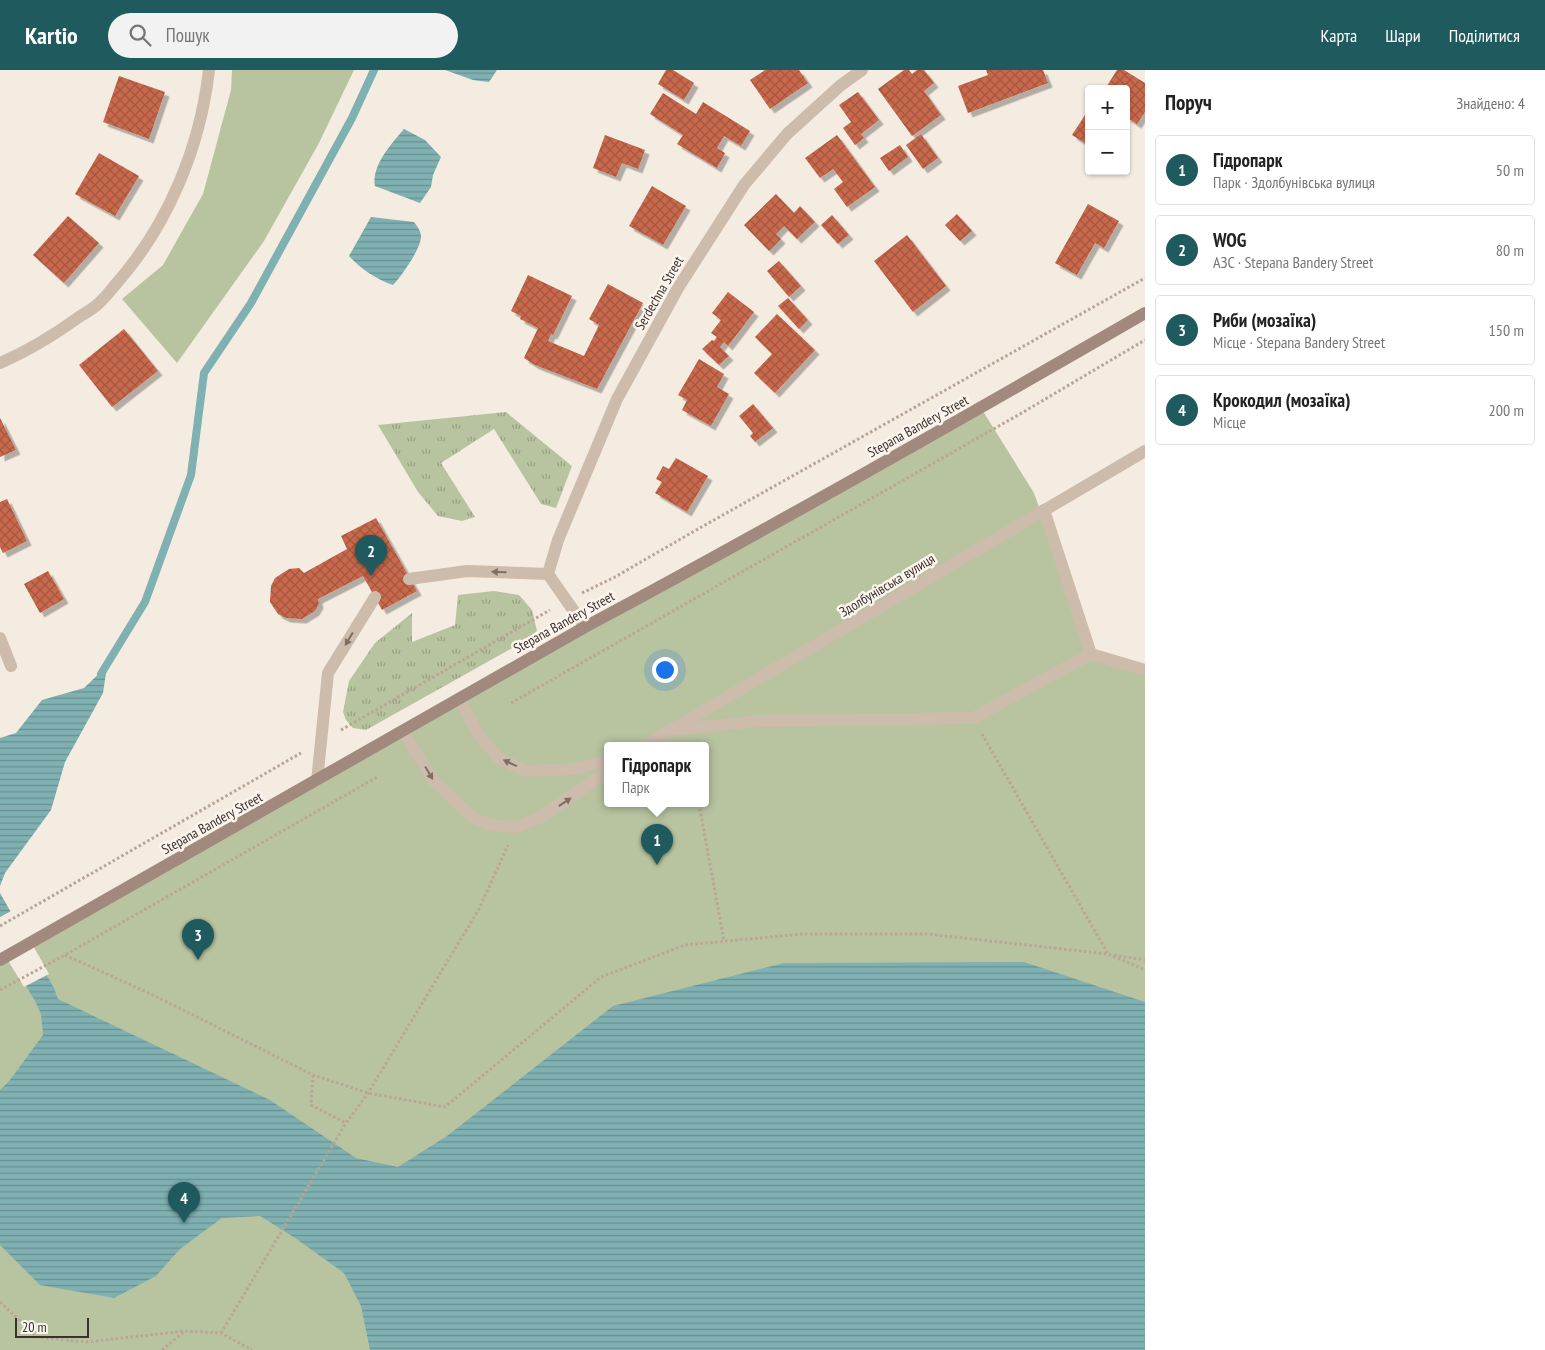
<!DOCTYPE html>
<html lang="uk">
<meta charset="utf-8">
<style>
:root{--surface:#fff;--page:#f2f2f2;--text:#222;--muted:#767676;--line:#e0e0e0;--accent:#1f5a5e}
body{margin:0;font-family:"PT Sans Narrow",sans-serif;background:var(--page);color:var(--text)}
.controls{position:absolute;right:15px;top:15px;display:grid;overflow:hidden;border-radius:5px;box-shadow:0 1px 4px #0004}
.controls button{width:45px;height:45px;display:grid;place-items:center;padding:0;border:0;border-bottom:1px solid var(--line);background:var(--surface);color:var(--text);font:25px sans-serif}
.scale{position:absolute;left:15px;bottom:12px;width:74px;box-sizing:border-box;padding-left:5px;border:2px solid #3b302b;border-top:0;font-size:14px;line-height:18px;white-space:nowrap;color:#3b302b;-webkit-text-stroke:4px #fbf5ee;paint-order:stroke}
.you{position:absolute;left:664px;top:599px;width:18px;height:18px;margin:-12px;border:4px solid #fff;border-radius:50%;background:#1a73e8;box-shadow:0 0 0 8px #1a73e833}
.badge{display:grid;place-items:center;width:32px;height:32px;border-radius:50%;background:var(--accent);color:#fff;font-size:16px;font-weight:700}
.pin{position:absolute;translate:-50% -41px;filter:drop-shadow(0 1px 2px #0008)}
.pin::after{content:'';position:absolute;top:26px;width:18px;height:15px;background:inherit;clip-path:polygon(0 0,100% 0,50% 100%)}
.popup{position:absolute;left:604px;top:672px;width:105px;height:65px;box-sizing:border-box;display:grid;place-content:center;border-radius:5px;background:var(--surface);filter:drop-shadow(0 1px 4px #0005);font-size:16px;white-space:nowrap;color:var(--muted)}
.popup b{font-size:19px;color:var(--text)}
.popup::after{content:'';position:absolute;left:50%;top:100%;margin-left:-10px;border:10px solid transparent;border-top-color:var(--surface)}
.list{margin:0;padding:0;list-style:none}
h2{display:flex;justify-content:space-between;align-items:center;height:65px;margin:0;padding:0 20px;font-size:21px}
h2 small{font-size:16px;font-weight:400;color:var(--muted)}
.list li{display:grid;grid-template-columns:32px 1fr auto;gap:15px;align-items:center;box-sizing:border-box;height:70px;margin:0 10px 10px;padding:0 10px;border:1px solid var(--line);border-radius:5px}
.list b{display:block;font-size:19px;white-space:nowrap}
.list p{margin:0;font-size:16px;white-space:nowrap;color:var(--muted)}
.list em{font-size:16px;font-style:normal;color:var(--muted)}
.icon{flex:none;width:28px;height:28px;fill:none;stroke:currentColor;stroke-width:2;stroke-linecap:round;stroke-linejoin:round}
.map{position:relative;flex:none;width:1145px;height:1280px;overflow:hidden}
header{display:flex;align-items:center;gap:30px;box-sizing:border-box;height:70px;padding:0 25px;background:var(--accent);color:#fff}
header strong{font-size:24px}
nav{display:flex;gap:28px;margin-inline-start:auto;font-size:18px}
.search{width:350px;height:45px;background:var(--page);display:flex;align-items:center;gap:12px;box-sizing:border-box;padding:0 18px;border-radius:28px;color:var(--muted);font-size:19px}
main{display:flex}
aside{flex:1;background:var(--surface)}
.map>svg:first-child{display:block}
.grass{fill:url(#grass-tufts)}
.green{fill:#b8c4a0;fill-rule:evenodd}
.water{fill:url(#water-rules)}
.pier{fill:#f4ebe1}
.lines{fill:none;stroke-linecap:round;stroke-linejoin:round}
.stream{stroke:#7fb0b2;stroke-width:8}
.building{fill:url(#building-cross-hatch);filter:url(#shadow)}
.path{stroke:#b9a596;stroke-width:3;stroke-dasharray:2.5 2.5;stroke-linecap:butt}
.service{stroke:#cdbbac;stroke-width:12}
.minor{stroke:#cdbbac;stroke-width:12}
.secondary{stroke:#a18a7d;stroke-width:12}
.oneway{fill:#7d6f65}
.labels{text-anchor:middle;stroke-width:5;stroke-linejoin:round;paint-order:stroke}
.street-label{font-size:14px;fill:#3b302b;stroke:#fbf5ee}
</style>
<header>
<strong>Kartio</strong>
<div class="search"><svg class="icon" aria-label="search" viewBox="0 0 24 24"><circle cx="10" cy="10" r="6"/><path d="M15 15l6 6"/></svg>Пошук</div>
<nav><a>Карта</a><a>Шари</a><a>Поділитися</a></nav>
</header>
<main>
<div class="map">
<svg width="1145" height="1280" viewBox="0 0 1145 1280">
<defs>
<pattern id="grass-tufts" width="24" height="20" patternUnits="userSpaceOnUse" patternTransform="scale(1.25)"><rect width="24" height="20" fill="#b8c4a0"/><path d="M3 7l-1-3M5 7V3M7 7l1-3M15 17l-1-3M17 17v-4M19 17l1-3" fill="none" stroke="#97a083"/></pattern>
<pattern id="water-rules" width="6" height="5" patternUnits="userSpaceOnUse" patternTransform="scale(1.25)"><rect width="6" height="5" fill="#7fb0b2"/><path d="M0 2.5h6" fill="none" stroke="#699091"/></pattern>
<pattern id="building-cross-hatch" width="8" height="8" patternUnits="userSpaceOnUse" patternTransform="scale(1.25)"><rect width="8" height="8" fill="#c8694b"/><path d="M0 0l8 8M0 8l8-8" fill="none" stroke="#a4573f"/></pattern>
<filter id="shadow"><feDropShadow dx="4.5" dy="4.5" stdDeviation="0" flood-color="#0004"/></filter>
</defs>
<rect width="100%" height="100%" fill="#f4ebe1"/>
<g class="grass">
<polygon points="506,342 572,396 556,438 541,434 494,359 441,393 475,447 462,451 438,446 418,422 378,355"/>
<polygon points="494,521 519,525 532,540 537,561 523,572 366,660 353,658 346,650 343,642 349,611 375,573 412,543 412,572 455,555 458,525"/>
</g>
<g class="green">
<polygon points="232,0 354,0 319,73 264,171 177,293 122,229 163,195 203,124 231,20"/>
<path d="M981 338 1034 423 1091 584 1145 600V1280H0V890ZM608 676H706V734H608Z"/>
</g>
<g class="water">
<polygon points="445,0 497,0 489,12 473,10"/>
<path d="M404 59 425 70 441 87 433 105 431 117 420 133 375 116C371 96 392 73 404 59Z"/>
<path d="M371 147 414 152C417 156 421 161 421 166 422 177 401 207 393 215 377 210 360 198 349 186Z"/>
<polygon points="107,596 103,623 65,692 51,740 5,803 0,816 0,668 16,663 42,630 84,618"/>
<polygon points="0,823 54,918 58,929 270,1030 356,1088 398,1097 447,1066 613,936 784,893 1024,892 1145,932 1145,1280 370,1280 361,1236 344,1203 295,1168 260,1146 222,1148 180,1179 156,1206 114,1228 40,1215 0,1175 0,1020 10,1010 43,965 41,944 35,931 0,872"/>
</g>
<polygon class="pier" points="13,840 49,904 24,917 0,877 0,847"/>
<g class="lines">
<polyline class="stream" points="101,604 145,532 191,405 204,303 251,233 352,48 374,0"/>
</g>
<g class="building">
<polygon points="666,0 673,0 694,13 684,30 658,14"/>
<polygon points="765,0 799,0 808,13 770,39 750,10"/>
<polygon points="904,0 909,0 912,4 917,0 924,0 934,13 924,21 941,45 912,66 878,19"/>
<polygon points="986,0 1043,0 1048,13 968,43 958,16 988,5"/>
<polygon points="1117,0 1124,0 1145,13 1145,42 1137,54 1126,47 1129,41 1126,39 1126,19 1105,19"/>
<polygon points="119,6 165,22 149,69 103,52"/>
<polygon points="858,22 879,50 861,64 864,68 855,75 843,58 851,52 839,35"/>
<polygon points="663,23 696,44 703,32 750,61 741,76 724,66 717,78 725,83 717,98 677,74 683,65 650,44"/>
<polygon points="1087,42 1089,43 1089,67 1085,73 1072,65"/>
<polygon points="921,64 938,88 923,99 906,75"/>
<polygon points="605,65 645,80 638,99 622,93 616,107 593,98"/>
<polygon points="837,65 875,117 847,137 834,119 843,112 833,99 820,108 805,88"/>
<polygon points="900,75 908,87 889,101 880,88"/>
<polygon points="99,83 139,106 115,146 75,124"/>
<polygon points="652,116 686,136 663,175 629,156"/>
<polygon points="776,124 794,143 800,136 815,152 797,169 784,156 776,164 781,169 769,181 744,155"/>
<polygon points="1088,134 1119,151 1104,178 1095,173 1077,205 1055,193"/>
<polygon points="957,144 972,161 960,171 945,155"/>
<polygon points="832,145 849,165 838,174 821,155"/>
<polygon points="68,146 99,173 64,213 33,185"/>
<polygon points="907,165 946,216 913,242 874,191"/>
<polygon points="779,191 801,216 789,227 767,201"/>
<polygon points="528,205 572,226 553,265 551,264 548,271 584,286 599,255 589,249 608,214 643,233 597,319 535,295 524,288 538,258 520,249 521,246 511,241"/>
<polygon points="728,222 754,242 728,276 724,272 720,277 729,286 719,295 702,279 712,270 714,271 717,267 711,263 721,250 712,243"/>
<polygon points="788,228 808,250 799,259 778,236"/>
<polygon points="777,244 815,280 775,323 754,303 772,284 755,267"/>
<polygon points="124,259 158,301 112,337 79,295"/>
<polygon points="699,289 724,304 717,317 729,324 711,356 682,340 687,330 678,325"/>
<polygon points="753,334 773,358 755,372 750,366 753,363 739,346"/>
<polygon points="0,348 16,380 0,387"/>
<polygon points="676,388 708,406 687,442 655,423 662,412 656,409 663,396 669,399"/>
<polygon points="7,429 27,471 3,483 0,477 0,432"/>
<polygon points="376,448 417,521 382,540 363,506 318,529 319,534 315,541 302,549 286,548 278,544 270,532 271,516 275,508 289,499 299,498 304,503 347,479 341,466"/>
<polygon points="48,501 64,529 40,543 24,514"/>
</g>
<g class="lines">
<g class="path">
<polyline points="582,523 615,507 698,459 1145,208"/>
<polyline points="511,633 1020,344 1145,270"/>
<polyline points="341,660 550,540"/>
<polyline points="982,664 1108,884"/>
<polyline points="699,734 724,871"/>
<polyline points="0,856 301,683"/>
<polyline points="65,885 153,925 313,1005 368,1023 445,1037 601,907 685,875 802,864 927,864 1108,884 1145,900"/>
<polyline points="1114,885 1145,890"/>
<polyline points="0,920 65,885 379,706"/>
<polyline points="313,1005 311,1035 346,1053"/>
<polyline points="0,1232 37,1267 87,1272 185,1261 221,1263 252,1280"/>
<polyline points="221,1263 346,1053 368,1023 479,839 508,775"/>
<polyline points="162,1280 185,1261"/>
</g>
<g class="service">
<polyline points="1044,440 1091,584 1145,600"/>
<polyline points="409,509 467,501 548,504"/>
<polyline points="671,660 758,651 973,648 1091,584"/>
<polyline points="317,711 328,603 375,527"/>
</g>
<g class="minor">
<path d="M0 293C28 281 54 265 79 247 85 243 93 239 98 234 105 228 110 221 116 214 168 155 200 78 209 0"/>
<polyline points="585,557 548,504 558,470 617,329 678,218 744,115 787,64 841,15 862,0"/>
<polyline points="0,568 11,596"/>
<polyline points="459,629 479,665 498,688 527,701 574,699 608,690"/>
<polyline points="403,662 434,711 472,747 491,755 516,757 541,747 608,701"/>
<polyline points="644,676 1145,381"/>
</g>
<path class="secondary" d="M0 890 585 557C774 456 960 350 1145 243"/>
</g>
<defs><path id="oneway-solid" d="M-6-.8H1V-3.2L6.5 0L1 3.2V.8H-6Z" transform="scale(1.25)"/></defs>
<g class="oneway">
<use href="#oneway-solid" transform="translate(499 502) rotate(-178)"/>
<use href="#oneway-solid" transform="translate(349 569) rotate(121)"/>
<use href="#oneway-solid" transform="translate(510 693) rotate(-155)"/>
<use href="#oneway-solid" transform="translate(429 703) rotate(59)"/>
<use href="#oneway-solid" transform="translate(565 732) rotate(-34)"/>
</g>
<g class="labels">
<g class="street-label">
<text transform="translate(659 223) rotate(-60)" y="5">Serdechna Street</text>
<text transform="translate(918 356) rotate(-29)" y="5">Stepana Bandery Street</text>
<text transform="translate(887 515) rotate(-31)" y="5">Здолбунівська вулиця</text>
<text transform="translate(564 552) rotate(-29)" y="5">Stepana Bandery Street</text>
<text transform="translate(212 753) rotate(-29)" y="5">Stepana Bandery Street</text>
</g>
</g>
</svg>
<div class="controls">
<button>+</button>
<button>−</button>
</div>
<div class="scale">20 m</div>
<div class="you"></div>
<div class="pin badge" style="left:657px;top:795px">1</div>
<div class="popup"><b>Гідропарк</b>Парк</div>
<div class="pin badge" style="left:371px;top:506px">2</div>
<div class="pin badge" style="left:198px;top:890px">3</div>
<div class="pin badge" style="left:184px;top:1153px">4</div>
</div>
<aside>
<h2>Поруч<small>Знайдено: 4</small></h2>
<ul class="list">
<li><span class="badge">1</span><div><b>Гідропарк</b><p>Парк · Здолбунівська вулиця</p></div><em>50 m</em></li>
<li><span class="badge">2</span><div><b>WOG</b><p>АЗС · Stepana Bandery Street</p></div><em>80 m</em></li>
<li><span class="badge">3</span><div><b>Риби (мозаїка)</b><p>Місце · Stepana Bandery Street</p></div><em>150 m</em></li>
<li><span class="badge">4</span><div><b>Крокодил (мозаїка)</b><p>Місце</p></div><em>200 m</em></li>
</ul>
</aside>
</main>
